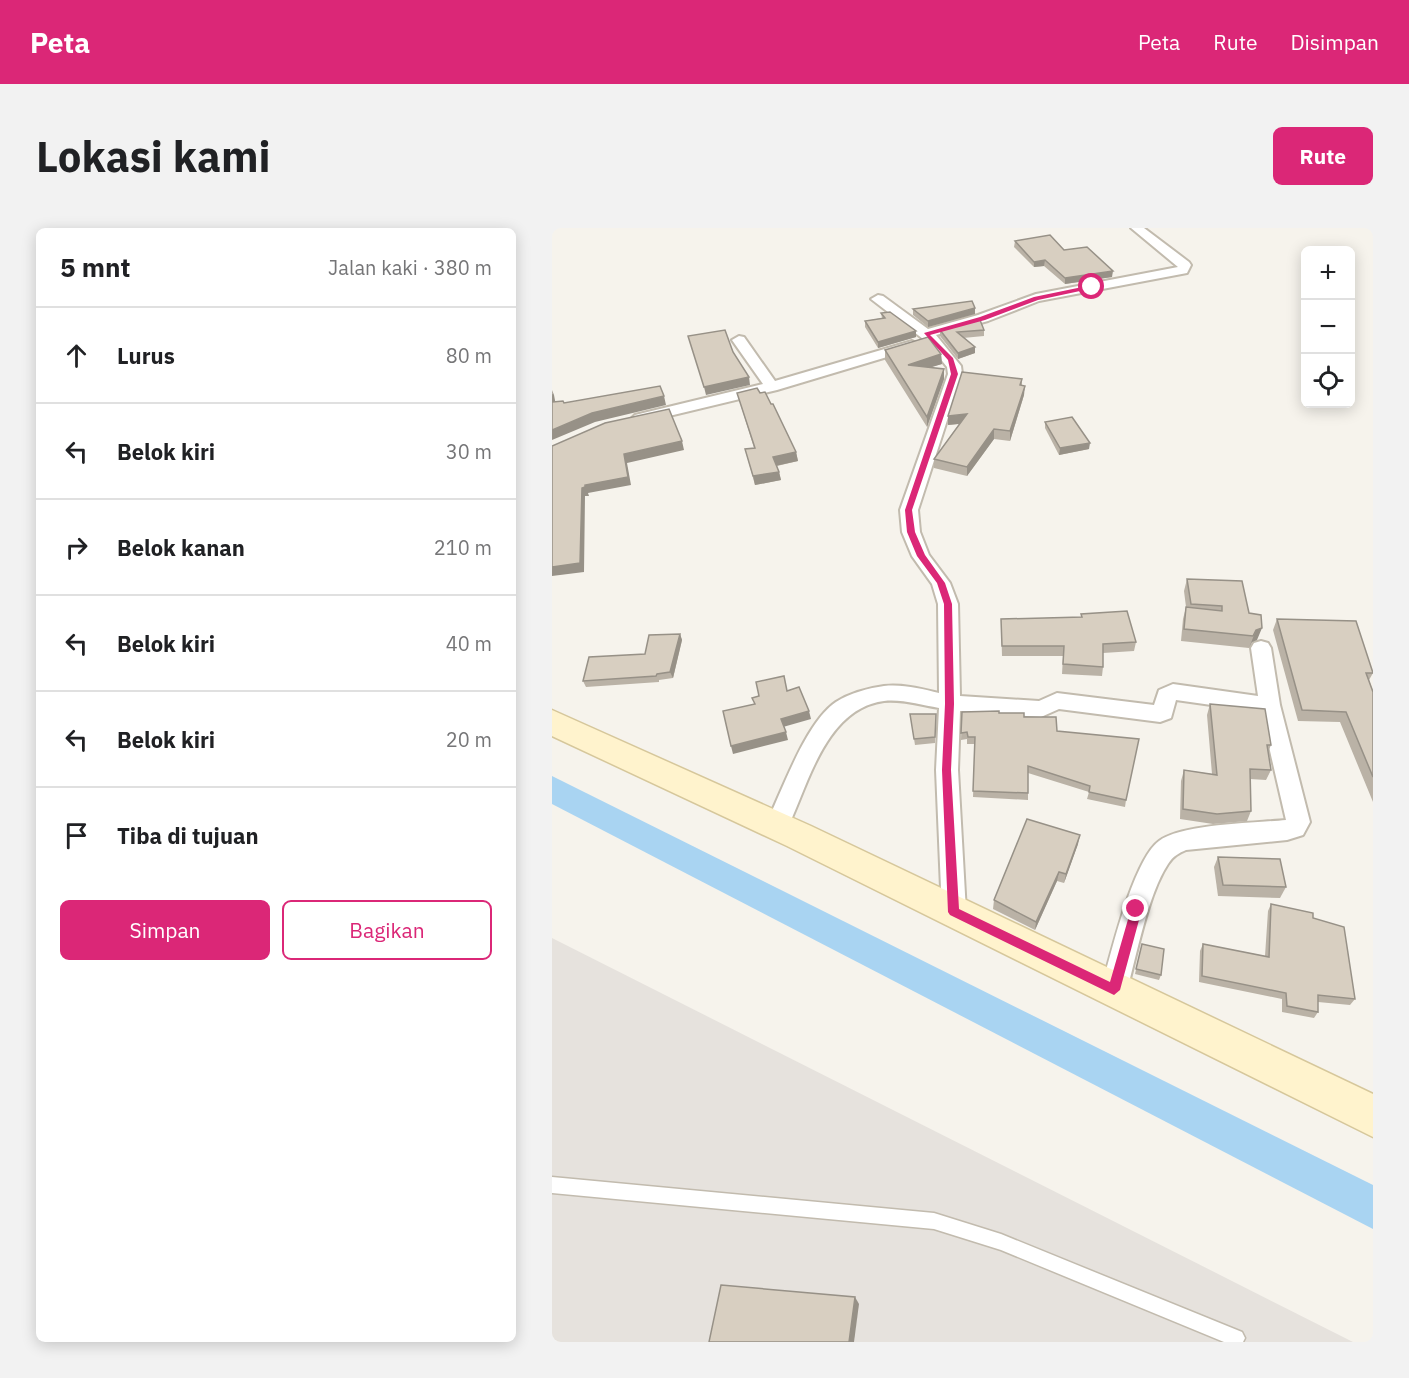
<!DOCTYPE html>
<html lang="id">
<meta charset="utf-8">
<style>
:root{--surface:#fff;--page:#f2f2f2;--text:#202124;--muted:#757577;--line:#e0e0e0;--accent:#db2777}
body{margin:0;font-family:"IBM Plex Sans",sans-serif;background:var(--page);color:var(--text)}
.controls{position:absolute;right:18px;top:18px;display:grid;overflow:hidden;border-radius:9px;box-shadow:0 3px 15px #0003}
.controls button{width:54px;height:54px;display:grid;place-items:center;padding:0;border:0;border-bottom:2px solid var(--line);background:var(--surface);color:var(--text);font:30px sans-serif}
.stop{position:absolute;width:18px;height:18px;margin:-14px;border:4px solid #db2777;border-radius:50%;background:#fff}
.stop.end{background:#db2777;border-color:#fff;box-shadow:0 2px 6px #0008}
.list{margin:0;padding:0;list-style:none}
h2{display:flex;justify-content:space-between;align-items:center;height:78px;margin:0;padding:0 24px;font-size:26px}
h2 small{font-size:20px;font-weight:400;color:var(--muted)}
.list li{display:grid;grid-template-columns:39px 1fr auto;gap:18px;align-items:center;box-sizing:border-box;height:96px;padding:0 24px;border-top:2px solid var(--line)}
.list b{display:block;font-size:22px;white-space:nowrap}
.list em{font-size:20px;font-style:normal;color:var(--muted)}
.actions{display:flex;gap:12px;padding:18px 24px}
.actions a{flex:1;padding:14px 0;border:2px solid var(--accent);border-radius:9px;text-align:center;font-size:21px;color:var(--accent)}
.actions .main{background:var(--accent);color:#fff}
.icon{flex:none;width:33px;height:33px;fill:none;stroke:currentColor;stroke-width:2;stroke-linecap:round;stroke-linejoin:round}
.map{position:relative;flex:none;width:821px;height:1114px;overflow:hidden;border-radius:9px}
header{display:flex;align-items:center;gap:36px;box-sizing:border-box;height:84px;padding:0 30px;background:var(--accent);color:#fff}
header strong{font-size:28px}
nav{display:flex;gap:33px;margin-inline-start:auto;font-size:21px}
.intro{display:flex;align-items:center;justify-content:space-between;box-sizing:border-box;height:144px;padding:0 36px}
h1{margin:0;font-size:42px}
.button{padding:15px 27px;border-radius:9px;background:var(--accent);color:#fff;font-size:21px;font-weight:700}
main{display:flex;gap:36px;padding:0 36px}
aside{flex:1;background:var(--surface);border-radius:9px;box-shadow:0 3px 15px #0003}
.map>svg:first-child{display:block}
.industrial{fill:#e6e2dd}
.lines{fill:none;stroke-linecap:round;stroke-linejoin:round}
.canal{fill:#a9d4f2;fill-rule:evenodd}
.lane-casing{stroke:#c2bbae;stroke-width:3}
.street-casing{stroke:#c2bbae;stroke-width:4}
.secondary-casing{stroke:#d6c79b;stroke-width:3}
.lane{fill:#fff;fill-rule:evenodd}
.street{fill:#fff;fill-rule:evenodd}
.secondary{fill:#fff3cd;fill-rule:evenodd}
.wall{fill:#bab2a6}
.shaded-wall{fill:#979187}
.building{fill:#d8cfc1;stroke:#979187;stroke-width:1.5}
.route{fill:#db2777}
</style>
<header>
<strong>Peta</strong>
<nav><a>Peta</a><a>Rute</a><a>Disimpan</a></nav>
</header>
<div class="intro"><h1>Lokasi kami</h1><a class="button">Rute</a></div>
<main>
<aside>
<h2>5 mnt<small>Jalan kaki · 380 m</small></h2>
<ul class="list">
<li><svg class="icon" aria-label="ahead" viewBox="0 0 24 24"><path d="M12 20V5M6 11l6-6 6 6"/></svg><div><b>Lurus</b></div><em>80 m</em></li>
<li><svg class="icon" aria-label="left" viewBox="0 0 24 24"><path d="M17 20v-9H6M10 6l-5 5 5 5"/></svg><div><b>Belok kiri</b></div><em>30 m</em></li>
<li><svg class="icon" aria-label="right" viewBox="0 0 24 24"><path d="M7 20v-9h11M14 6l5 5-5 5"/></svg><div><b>Belok kanan</b></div><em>210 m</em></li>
<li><svg class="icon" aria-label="left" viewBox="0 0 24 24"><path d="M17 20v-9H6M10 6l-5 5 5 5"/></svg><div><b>Belok kiri</b></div><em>40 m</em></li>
<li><svg class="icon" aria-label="left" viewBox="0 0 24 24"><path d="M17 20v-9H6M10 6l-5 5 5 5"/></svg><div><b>Belok kiri</b></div><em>20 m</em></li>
<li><svg class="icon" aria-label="arrive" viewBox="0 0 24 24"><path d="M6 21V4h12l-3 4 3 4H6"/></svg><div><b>Tiba di tujuan</b></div></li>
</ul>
<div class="actions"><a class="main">Simpan</a><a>Bagikan</a></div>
</aside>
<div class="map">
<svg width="821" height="1114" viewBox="0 0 821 1114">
<rect width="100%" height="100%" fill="#f6f3ec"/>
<polygon class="industrial" points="0,710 801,1114 0,1114"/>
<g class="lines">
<polygon class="canal" points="0,548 821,957 821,1001 0,576"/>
<g class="lane-casing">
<polygon id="lane" points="0,949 382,985 449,1006 690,1104 693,1110 691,1114 672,1114 449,1022 382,1001 0,965"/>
</g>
<g class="street-casing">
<g id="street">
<path d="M579 0H592L637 34 639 37 635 45 487 73 436 93 384 107 409 138 410 146 366 282 368 304 377 327 398 355 406 376 408 468 487 473 505 465 602 477 607 462 621 456 706 468 699 420 702 415 709 413 716 415 719 420 728 477 758 594 751 607 735 612 634 622C627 625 621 628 616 636 596 666 585 726 575 762L571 771 562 774 553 771 549 762C558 729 581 632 607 613 629 596 704 595 734 592L709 484 624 472 619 490 608 494 507 481 489 489 408 483 406 542 414 684 411 692 402 695 393 692 390 684 384 542 387 480C369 477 350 471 332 473 272 481 256 559 233 605L225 608 217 605 213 598C230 564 253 495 284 474 298 465 317 460 332 458 351 456 370 461 387 465L386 376 380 356 360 328 350 304 348 282 388 169 396 146 395 139 375 114 319 71 326 67 331 68 376 101 426 87 484 66 626 39Z"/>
<polygon points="187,108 192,109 223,153 360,113 367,117 365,120 225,162 88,195 83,193 80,190 83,187 211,156 180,112"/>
</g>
</g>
<g class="secondary-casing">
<polygon id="secondary" points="0,482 259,598 821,866 821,909 235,618 0,508"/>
</g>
<use href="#lane" class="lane"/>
<use href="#street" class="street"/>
<use href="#secondary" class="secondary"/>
</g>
<g class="wall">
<polygon points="463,13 512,22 560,49 513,56 492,38 482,39 462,19"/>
<polygon points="361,81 423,86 376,99 361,87"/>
<polygon points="329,85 364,109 326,120 313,99 313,93 330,90"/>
<polygon points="388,102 432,102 432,108 411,110 423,119 423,125 406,131 388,108"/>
<polygon points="333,122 389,126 390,136 378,139 392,151 375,199 333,132"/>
<polygon points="470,151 470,157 472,167 458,213 442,211 415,248 382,240 382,231 407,196 396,197"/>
<polygon points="185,165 244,224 246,233 225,238 227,244 229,252 203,257 193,221 202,220"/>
<polygon points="493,194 537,221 507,227 493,200"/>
<polygon points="635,351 697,385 705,412 700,414 697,420 629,413 631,391 634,379 632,363"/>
<polygon points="529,386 584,414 582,423 551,425 551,439 550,448 510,446 511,428 450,428 449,391 529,389"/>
<polygon points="725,391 821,445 817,452 821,464 821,574 788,494 746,493 721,402"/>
<polygon points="128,406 130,412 121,450 107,452 107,454 34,459 31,453 93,426"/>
<polygon points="658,476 719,517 716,524 719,542 714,552 698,551 699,583 695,593 661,596 628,591 629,553 632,542 660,546 655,487"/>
<polygon points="410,484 447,485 472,489 505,503 574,572 573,579 535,571 537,564 476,545 476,572 421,569 423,516 415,516 415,511 409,512"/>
<polygon points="358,486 384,486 383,515 363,517"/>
<polygon points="526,616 512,655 505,653 483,702 441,681 442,672"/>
<polygon points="666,629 734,659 728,670 666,668 662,639"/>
<polygon points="719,676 761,690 803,771 798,777 766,774 766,784 762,790 730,784 730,771 647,754 648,723 651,716 713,728 716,683"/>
<polygon points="590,716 609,747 607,752 583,746"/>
</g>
<g class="shaded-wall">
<polygon points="493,32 492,38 482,39 482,34"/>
<polygon points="561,43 560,49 513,56 513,50"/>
<polygon points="423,80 423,86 376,99 376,93"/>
<polygon points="364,103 364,109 326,120 326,114"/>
<polygon points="423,119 423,125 406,131 406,125"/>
<polygon points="389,126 390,136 357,146 356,137"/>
<polygon points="392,141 392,151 375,199 375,189"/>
<polygon points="197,149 198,157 154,167 152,159"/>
<polygon points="473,158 472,167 458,213 458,203"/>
<polygon points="0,162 2,167 5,183 1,174"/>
<polygon points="112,168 114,177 43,194 0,212 0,202 40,185"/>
<polygon points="415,186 415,195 396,197 396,188"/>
<polygon points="442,201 442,211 415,248 415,239"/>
<polygon points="130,213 132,222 75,235 79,257 36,265 37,268 33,268 32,344 0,348 0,339 30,260 72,226"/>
<polygon points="538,215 537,221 507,227 508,220"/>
<polygon points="244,224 246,233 223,238 221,229"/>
<polygon points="227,244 229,252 203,257 201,248"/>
<polygon points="710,400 705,412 700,414 697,420 704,402"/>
<polygon points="128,406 130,412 121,450 118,444"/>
<polygon points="257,483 259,491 231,499 229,491"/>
<polygon points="234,504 236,512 181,526 179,518"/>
<polygon points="528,607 526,616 512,655 514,646"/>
<polygon points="507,644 505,653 483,702 484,694"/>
<polygon points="303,1069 307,1076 302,1114 297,1114"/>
</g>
<g class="building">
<polygon points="498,7 512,22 535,19 561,43 513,50 493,32 482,34 463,13"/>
<polygon points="420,73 423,80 376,93 361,81"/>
<polygon points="338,84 364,103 326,114 313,93 333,90 329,85"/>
<polygon points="428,92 432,102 405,104 423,119 406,125 388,102"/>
<polygon points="173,102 181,124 197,149 152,159 136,108"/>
<polygon points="376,109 389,126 356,137 392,141 375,189 333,122"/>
<polygon points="410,144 470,151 468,157 473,158 458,203 442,201 415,239 382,231 415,186 396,188"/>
<polygon points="108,158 112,168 40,185 0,202 0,166 1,174 11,173 12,175"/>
<polygon points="205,160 208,165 213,164 219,176 221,176 244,224 221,229 227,244 201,248 193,221 203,220 185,165"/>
<polygon points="117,181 130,213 72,226 76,249 33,257 33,259 30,260 28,335 0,339 0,218 53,195"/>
<polygon points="520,189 538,215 508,220 493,194"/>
<polygon points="635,351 690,353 697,385 709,387 710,400 704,402 701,408 632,401 634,379 670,383 670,378 639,376"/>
<polygon points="575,383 584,414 551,416 551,439 511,436 512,418 450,418 449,391 530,389 529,386"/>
<polygon points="725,391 804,393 821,445 814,445 821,464 821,549 794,484 750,482"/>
<polygon points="128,406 118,444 105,446 104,448 31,453 37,429 93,426 97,407"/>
<polygon points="232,448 235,463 247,459 257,483 229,491 234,504 179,518 171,483 203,476 200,470 207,468 204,454"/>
<polygon points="658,476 713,481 719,517 715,517 719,542 698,541 699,583 665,586 631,581 632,542 665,547"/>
<polygon points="447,483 447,485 472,485 472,489 504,489 505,503 587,511 574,572 537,564 538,558 476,538 476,565 421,563 423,509 416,509 415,504 409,505 410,484"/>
<polygon points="358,486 384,486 383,509 362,511"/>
<polygon points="475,591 528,607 514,646 507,644 484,694 442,672"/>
<polygon points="666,629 728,631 734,659 671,657"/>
<polygon points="719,676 761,685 761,690 792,699 803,771 766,767 766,784 735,778 734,765 650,748 651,716 717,729"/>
<polygon points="590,716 612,721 609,747 584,741"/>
<polygon points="169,1057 303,1069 297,1114 157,1114"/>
</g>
<polygon class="route" points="540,57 542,60 486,72 433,92 378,107 401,130 406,146 360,282 363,304 373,327 393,355 400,376 402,476 399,542 407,681 558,754 579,681 581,678 588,678 590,681 568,762 562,767 398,687 396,684 390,542 393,476 392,376 385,355 365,328 355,304 353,282 399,146 396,132 372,105 428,89 482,69"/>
</svg>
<div class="controls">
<button>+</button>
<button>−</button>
<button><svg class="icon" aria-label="locate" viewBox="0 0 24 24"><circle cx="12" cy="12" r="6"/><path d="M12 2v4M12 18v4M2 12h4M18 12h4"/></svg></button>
</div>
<div class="stop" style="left:540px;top:59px"></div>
<div class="stop end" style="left:584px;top:681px"></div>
</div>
</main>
